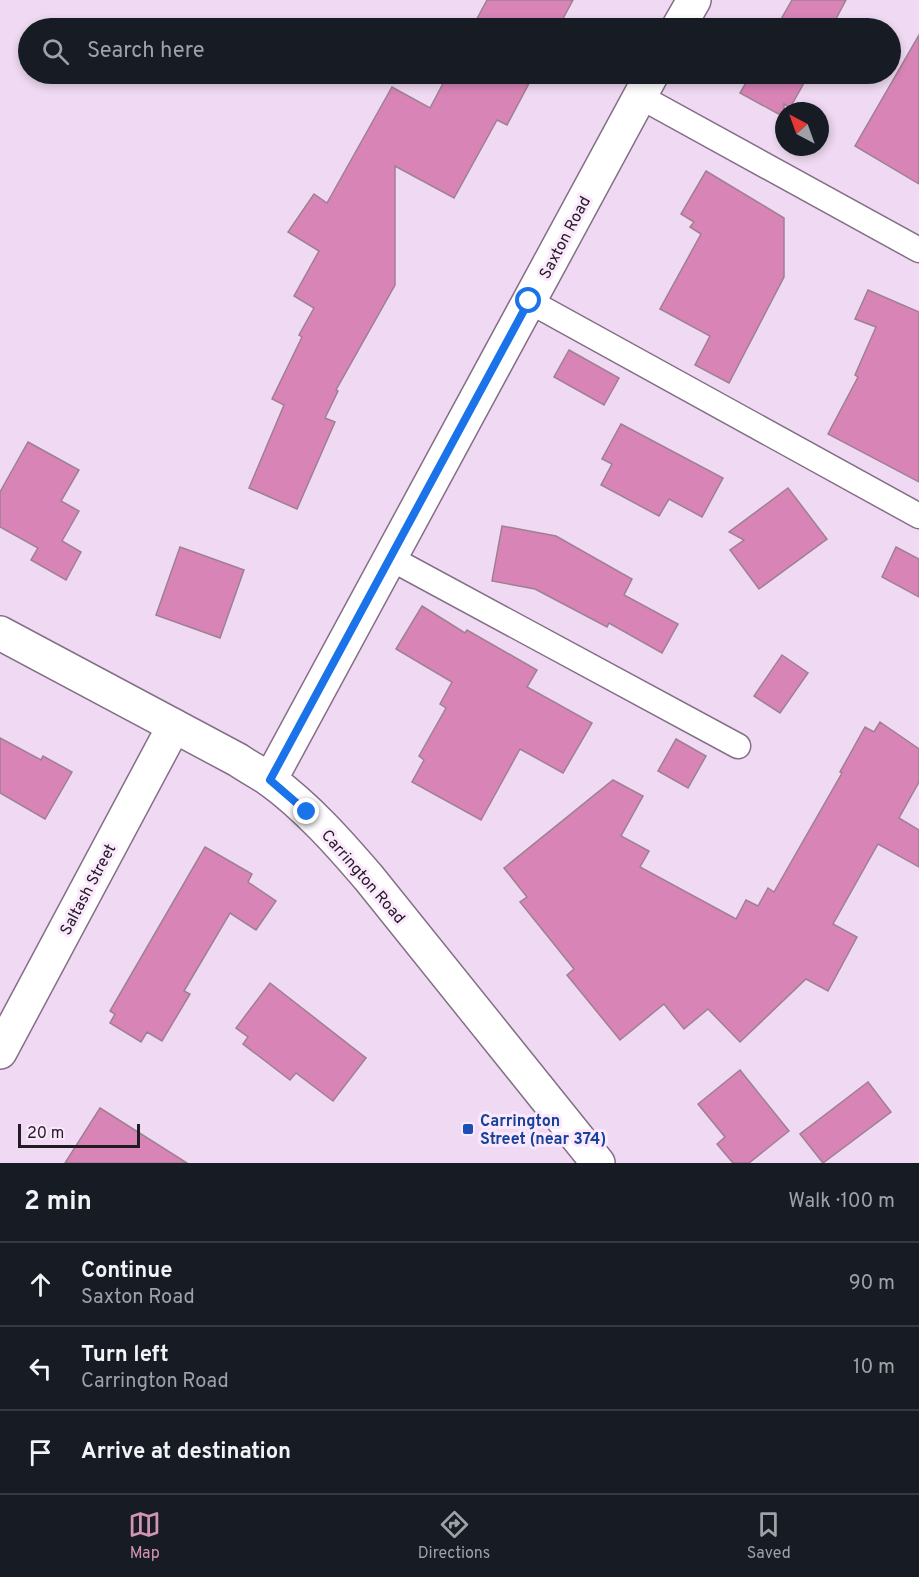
<!DOCTYPE html>
<meta charset="utf-8">
<style>
:root{--surface:#171b24;--page:#20242c;--text:#f1f3f6;--muted:#9ea1a6;--line:#363941;--accent:#d294b2}
body{margin:0;font-family:Overpass,sans-serif;background:var(--page);color:var(--text)}
.compass{position:absolute;left:775px;top:102px;width:54px;height:54px;border-radius:50%;background:var(--surface);box-shadow:0 3px 9px #0003;rotate:319deg}
.scale{position:absolute;left:18px;bottom:15px;width:122px;box-sizing:border-box;padding-left:6px;border:3px solid #231b24;border-top:0;font-size:16px;line-height:21px;white-space:nowrap;color:#231b24;-webkit-text-stroke:4px #fbe8fd;paint-order:stroke}
.stop{position:absolute;width:18px;height:18px;margin:-14px;border:4px solid #1a73e8;border-radius:50%;background:#fff}
.stop.end{background:#1a73e8;border-color:#fff;box-shadow:0 2px 6px #0008}
.list{margin:0;padding:0;list-style:none}
h2{display:flex;justify-content:space-between;align-items:center;height:78px;margin:0;padding:0 24px;font-size:26px}
h2 small{font-size:20px;font-weight:400;color:var(--muted)}
.list li{display:grid;grid-template-columns:39px 1fr auto;gap:18px;align-items:center;box-sizing:border-box;height:84px;padding:0 24px;border-top:2px solid var(--line)}
.list b{display:block;font-size:22px;white-space:nowrap}
.list p{margin:0;font-size:20px;white-space:nowrap;color:var(--muted)}
.list em{font-size:20px;font-style:normal;color:var(--muted)}
.icon{flex:none;width:33px;height:33px;fill:none;stroke:currentColor;stroke-width:2;stroke-linecap:round;stroke-linejoin:round}
.map{position:relative;flex:none;width:919px;height:1163px;overflow:hidden}
.search{position:absolute;background:var(--surface);box-shadow:0 3px 9px #0003;left:18px;right:18px;top:18px;height:66px;display:flex;align-items:center;gap:15px;box-sizing:border-box;padding:0 21px;border-radius:33px;color:var(--muted);font-size:22px}
.sheet{height:330px;background:var(--surface)}
nav{display:flex;justify-content:space-around;align-items:center;box-sizing:border-box;height:84px;border-top:2px solid var(--line);background:var(--surface);font-size:16px;color:var(--muted)}
nav a{display:grid;justify-items:center;gap:3px}
nav .on{color:var(--accent)}
.map>svg:first-child{display:block}
.building{fill:#d884b6;stroke:#9e8091;stroke-width:1.5}
.lines{fill:none;stroke-linecap:round;stroke-linejoin:round}
.lane-casing{stroke:#846f87;stroke-width:27}
.street-casing{stroke:#846f87;stroke-width:36}
.secondary-casing{stroke:#846f87;stroke-width:36}
.lane{stroke:#fff;stroke-width:24}
.street{stroke:#fff;stroke-width:33}
.secondary{stroke:#fff;stroke-width:33}
.route{stroke:#1a73e8;stroke-width:8}
.transit-dot{fill:#1a4fb4;stroke:#fbe8fd;stroke-width:2}
.labels{text-anchor:middle;stroke-width:6;stroke-linejoin:round;paint-order:stroke}
.street-label{font-size:16px;fill:#231b24;stroke:#fbe8fd}
.transit-label{font-size:16px;font-weight:bold;fill:#164399;stroke:#fbe8fd;text-anchor:start}
</style>
<div class="map">
<svg width="919" height="1163" viewBox="0 0 919 1163">
<rect width="100%" height="100%" fill="#f0d9f3"/>
<g class="building">
<polygon points="487,0 573,0 558,28 472,28"/>
<polygon points="792,0 846,0 831,28 776,28"/>
<polygon points="919,35 919,184 855,146"/>
<polygon points="448,74 534,74 507,125 497,120 454,198 395,166 395,285 336,390 338,391 325,418 335,422 297,509 249,488 284,405 272,399 302,337 299,335 314,308 294,296 319,251 288,232 314,194 327,203 392,87 430,108"/>
<polygon points="751,74 809,74 790,108 784,104 784,117 740,93"/>
<polygon points="706,171 784,218 784,277 729,383 695,365 710,336 660,309 701,234 690,227 694,222 681,214"/>
<polygon points="868,290 919,312 919,482 828,434 858,377 855,375 876,327 855,319"/>
<polygon points="569,350 619,378 604,405 554,377"/>
<polygon points="621,424 723,478 702,517 669,499 659,516 601,485 612,464 602,459"/>
<polygon points="28,442 79,470 61,501 79,511 62,541 81,552 66,580 31,560 38,548 0,527 0,492"/>
<polygon points="788,488 827,539 759,589 730,550 744,540 729,532"/>
<polygon points="502,526 556,536 632,579 624,595 678,624 662,653 609,623 607,627 535,589 492,581"/>
<polygon points="180,547 244,570 220,638 156,615"/>
<polygon points="896,547 919,559 919,597 882,577"/>
<polygon points="422,606 465,633 467,630 537,670 527,687 592,723 563,773 520,749 481,820 412,782 424,760 419,756 446,708 440,704 452,682 396,649"/>
<polygon points="782,655 808,673 780,713 754,696"/>
<polygon points="880,722 919,749 919,782 899,818 919,830 919,867 878,844 833,924 857,937 828,991 806,979 740,1042 708,1009 684,1029 664,1004 620,1040 567,975 574,969 520,902 527,897 504,868 613,780 643,796 621,836 649,851 640,867 736,919 746,900 758,906 768,888 774,892 842,773 840,772 865,727 874,732"/>
<polygon points="0,738 41,760 43,756 72,772 45,819 0,793"/>
<polygon points="676,739 706,756 688,788 658,771"/>
<polygon points="205,847 252,874 248,882 276,901 256,930 230,913 184,991 190,994 162,1041 147,1032 141,1042 110,1023 115,1014 110,1011"/>
<polygon points="270,983 366,1058 333,1101 296,1073 290,1080 243,1044 248,1037 236,1028"/>
<polygon points="740,1070 789,1131 749,1163 733,1163 717,1144 725,1137 698,1104"/>
<polygon points="868,1082 891,1112 823,1163 800,1134"/>
<polygon points="100,1108 187,1163 65,1163"/>
</g>
<g class="lines">
<g class="lane-casing">
<g id="lane">
<polyline points="639,96 919,250"/>
<polyline points="529,301 919,516"/>
<polyline points="390,558 738,746"/>
</g>
</g>
<g class="street-casing">
<g id="street">
<polyline points="678,28 694,0"/>
<polyline points="270,780 652,74"/>
<polyline points="0,1052 174,726"/>
</g>
</g>
<g class="secondary-casing">
<path id="secondary" d="M0 633 238 760C248 767 260 773 270 780 307 807 339 843 369 878L598 1163"/>
</g>
<use href="#lane" class="lane"/>
<use href="#street" class="street"/>
<use href="#secondary" class="secondary"/>
</g>
<g class="lines">
<polyline class="route" points="307,812 270,780 529,301"/>
</g>
<rect class="transit-dot" x="462" y="1123" width="12" height="12" rx="3"/>
<g class="labels">
<g class="street-label">
<text transform="translate(564 237) rotate(-62)" y="6">Saxton Road</text>
<text transform="translate(364 876) rotate(49)" y="6">Carrington Road</text>
<text transform="translate(87 889) rotate(-62)" y="6">Saltash Street</text>
</g>
<g class="transit-label">
<text x="480" y="1126">Carrington<tspan x="480" dy="18">Street (near 374)</tspan></text>
</g>
</g>
</svg>
<svg class="compass" viewBox="-18 -18 36 36"><path d="M0-13l5 13h-10z" fill="#e53935"/><path d="M0 13l5-13h-10z" fill="#9ea1a6"/></svg>
<div class="scale">20 m</div>
<div class="stop" style="left:529px;top:301px"></div>
<div class="stop end" style="left:307px;top:812px"></div>
<div class="search"><svg class="icon" aria-label="search" viewBox="0 0 24 24"><circle cx="10" cy="10" r="6"/><path d="M15 15l6 6"/></svg>Search here</div>
</div>
<section class="sheet">
<h2>2 min<small>Walk · 100 m</small></h2>
<ul class="list">
<li><svg class="icon" aria-label="ahead" viewBox="0 0 24 24"><path d="M12 20V5M6 11l6-6 6 6"/></svg><div><b>Continue</b><p>Saxton Road</p></div><em>90 m</em></li>
<li><svg class="icon" aria-label="left" viewBox="0 0 24 24"><path d="M17 20v-9H6M10 6l-5 5 5 5"/></svg><div><b>Turn left</b><p>Carrington Road</p></div><em>10 m</em></li>
<li><svg class="icon" aria-label="arrive" viewBox="0 0 24 24"><path d="M6 21V4h12l-3 4 3 4H6"/></svg><div><b>Arrive at destination</b></div></li>
</ul>
</section>
<nav>
<a class="on"><svg class="icon" aria-label="map" viewBox="0 0 24 24"><path d="M3 6l6-2 6 2 6-2v14l-6 2-6-2-6 2zM9 4v14M15 6v14"/></svg>Map</a>
<a><svg class="icon" aria-label="directions" viewBox="0 0 24 24"><path d="M12 3l9 9-9 9-9-9zM9 14v-3h6M13 9l2 2-2 2"/></svg>Directions</a>
<a><svg class="icon" aria-label="saved" viewBox="0 0 24 24"><path d="M7 4h10v16l-5-4-5 4z"/></svg>Saved</a>
</nav>
